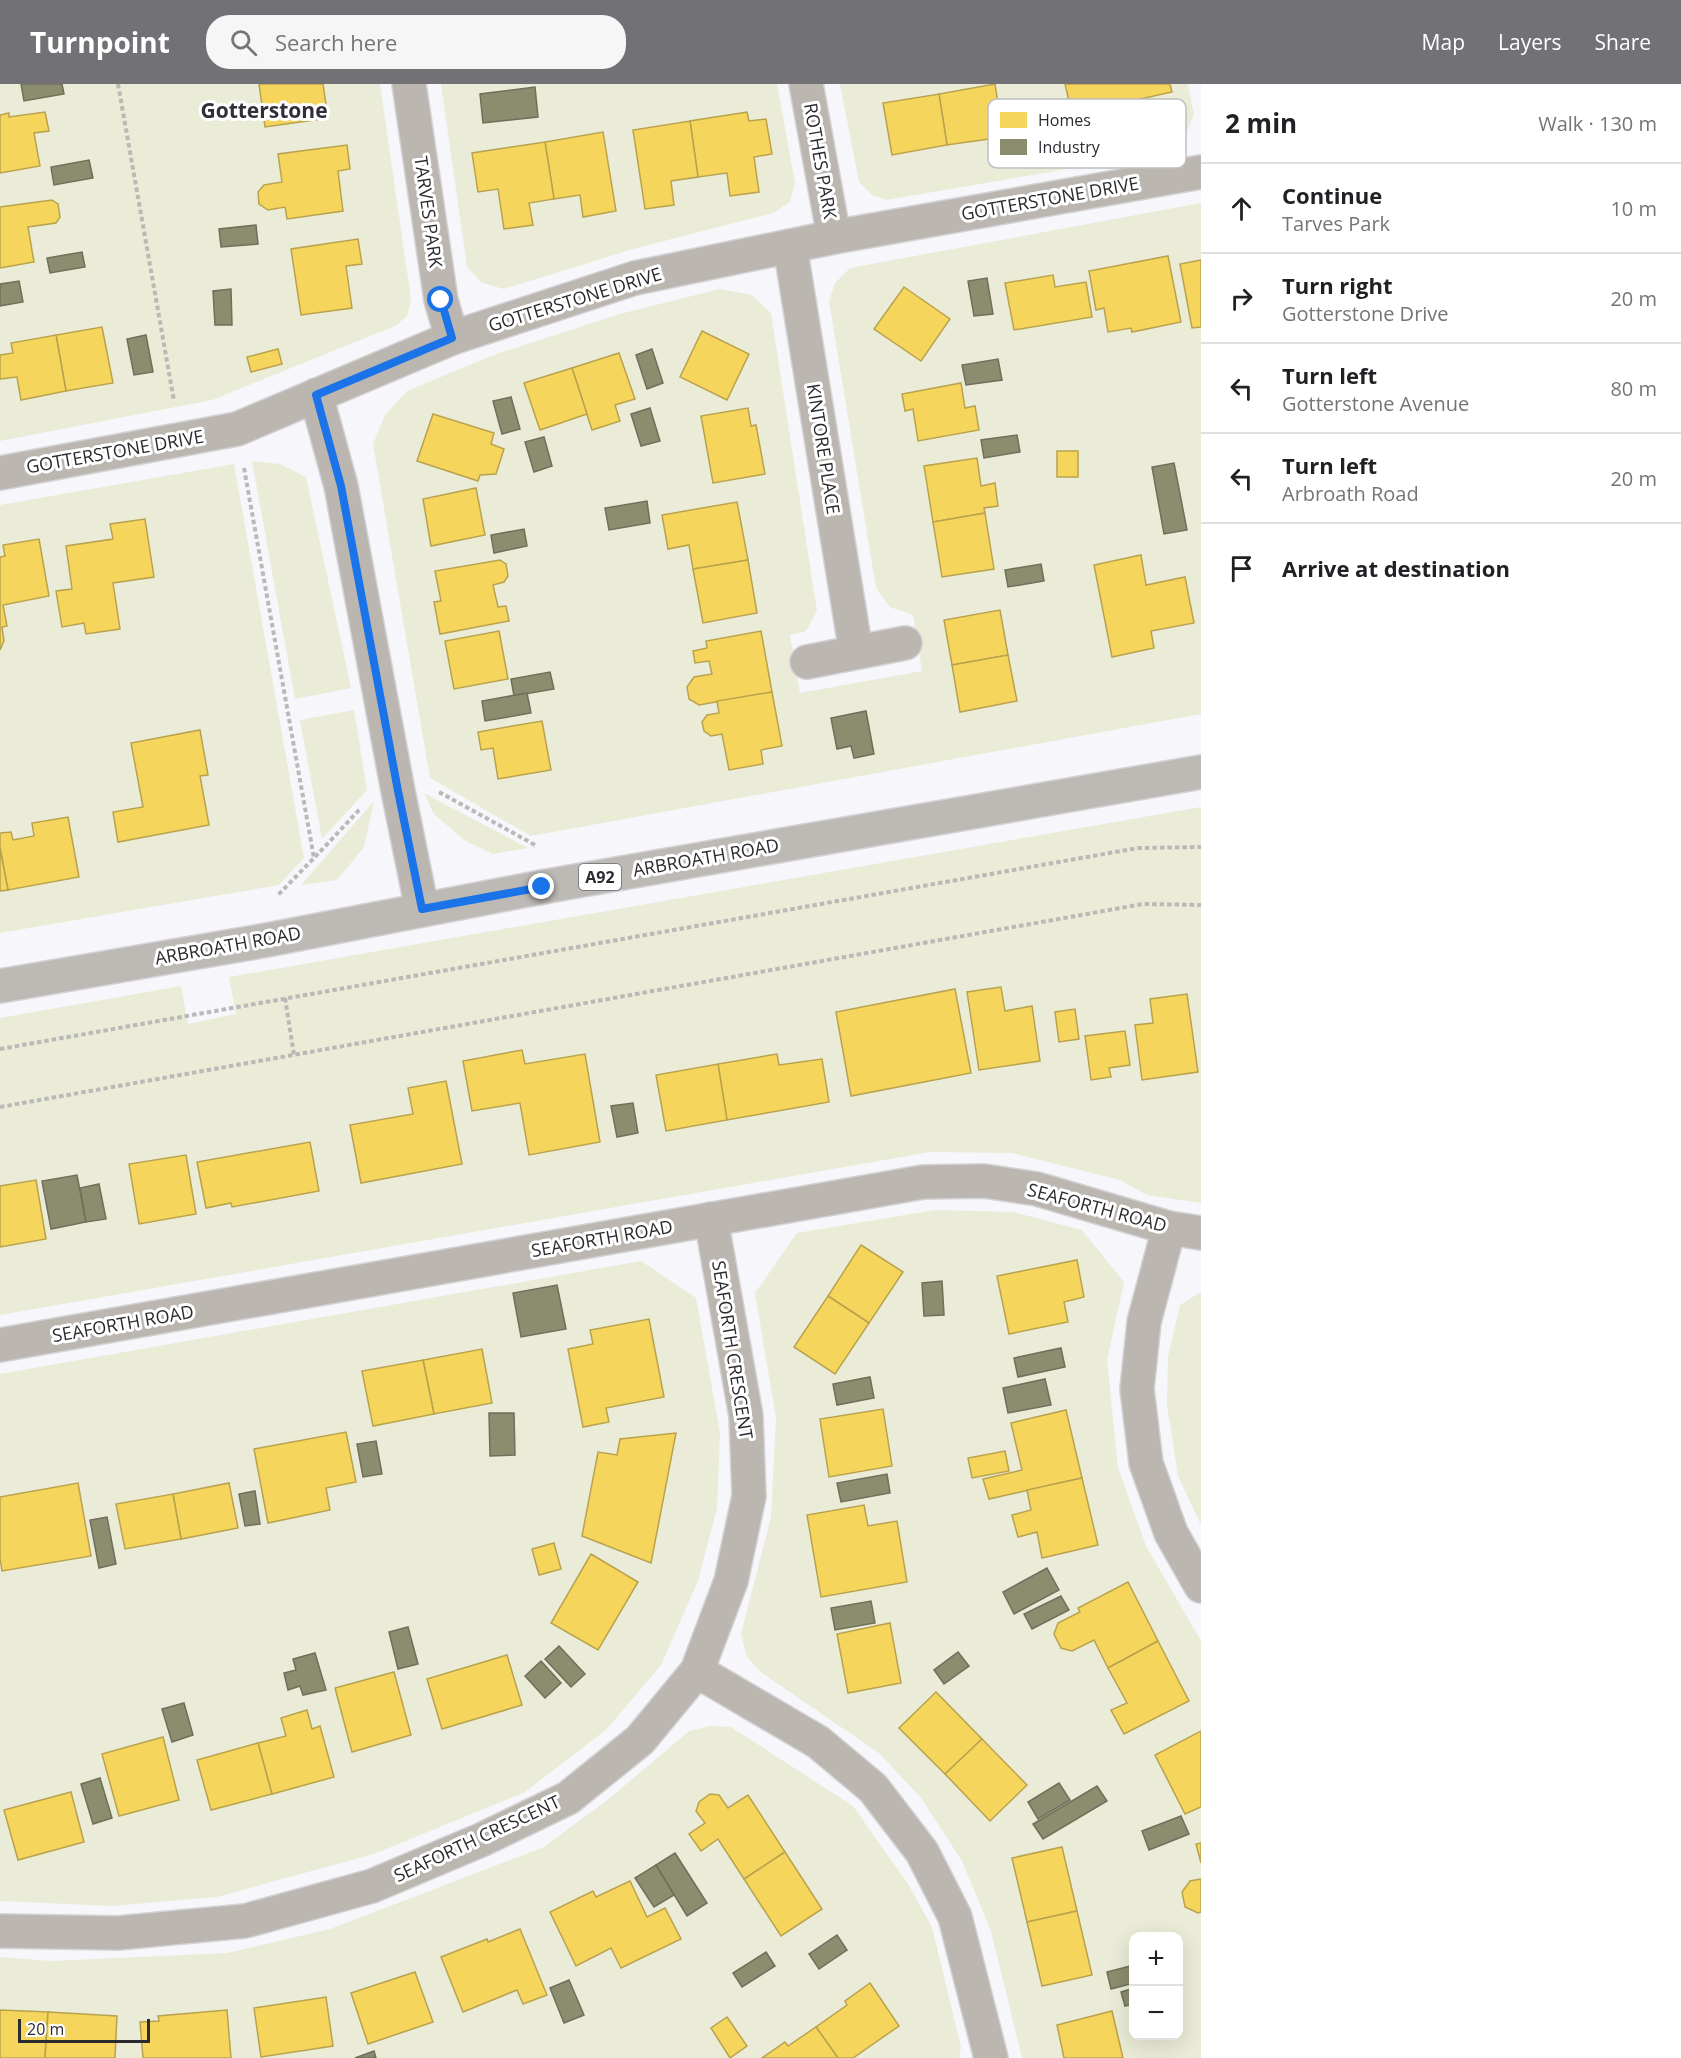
<!DOCTYPE html>
<meta charset="utf-8">
<style>
:root{--surface:#fff;--page:#f6f6f6;--text:#202124;--muted:#757577;--line:#e0e0e0;--accent:#727176}
body{margin:0;font-family:"Open Sans",sans-serif;background:var(--page);color:var(--text)}
.controls{position:absolute;right:18px;bottom:18px;display:grid;overflow:hidden;border-radius:12px;box-shadow:0 6px 24px #0002}
.controls button{width:54px;height:54px;display:grid;place-items:center;padding:0;border:0;border-bottom:2px solid var(--line);background:var(--surface);color:var(--text);font:30px sans-serif}
.scale{position:absolute;left:18px;bottom:15px;width:132px;box-sizing:border-box;padding-left:6px;border:3px solid #2b2a2f;border-top:0;font-size:16px;line-height:21px;white-space:nowrap;color:#2b2a2f;-webkit-text-stroke:4px #fff;paint-order:stroke}
.stop{position:absolute;width:18px;height:18px;margin:-14px;border:4px solid #1a73e8;border-radius:50%;background:#fff}
.stop.end{background:#1a73e8;border-color:#fff;box-shadow:0 2px 6px #0008}
.list{margin:0;padding:0;list-style:none}
h2{display:flex;justify-content:space-between;align-items:center;height:78px;margin:0;padding:0 24px;font-size:26px}
h2 small{font-size:20px;font-weight:400;color:var(--muted)}
.list li{display:grid;grid-template-columns:39px 1fr auto;gap:18px;align-items:center;box-sizing:border-box;height:90px;padding:0 24px;border-top:2px solid var(--line)}
.list b{display:block;font-size:22px;white-space:nowrap}
.list p{margin:0;font-size:20px;white-space:nowrap;color:var(--muted)}
.list em{font-size:20px;font-style:normal;color:var(--muted)}
.icon{flex:none;width:33px;height:33px;fill:none;stroke:currentColor;stroke-width:2;stroke-linecap:round;stroke-linejoin:round}
.map{position:relative;flex:none;width:1201px;height:1974px;overflow:hidden}
header{display:flex;align-items:center;gap:36px;box-sizing:border-box;height:84px;padding:0 30px;background:var(--accent);color:#fff}
header strong{font-size:28px}
nav{display:flex;gap:33px;margin-inline-start:auto;font-size:21px}
.search{width:420px;height:54px;background:var(--page);display:flex;align-items:center;gap:15px;box-sizing:border-box;padding:0 21px;border-radius:24px;color:var(--muted);font-size:22px}
main{display:flex}
aside{flex:1;background:var(--surface)}
.map>svg:first-child{display:block}
.green{fill:#eaecd7;fill-rule:evenodd}
.homes{fill:#f6d55c;stroke:#b9a24e;stroke-width:1.5}
.industry{fill:#8c8c6e;stroke:#6f6f5b;stroke-width:1.5}
.lines{fill:none;stroke-linecap:round;stroke-linejoin:round}
.minor-casing{stroke:#d3d2d5;stroke-width:36}
.major-casing{stroke:#d3d2d5;stroke-width:36}
.path{stroke:#bbb9b8;stroke-width:4;stroke-dasharray:4.5 3;stroke-linecap:butt}
.minor{stroke:#bcb6b0;stroke-width:33}
.major{stroke:#bdb9b4;stroke-width:33}
.route{stroke:#1a73e8;stroke-width:8}
.labels{text-anchor:middle;stroke-width:6;stroke-linejoin:round;paint-order:stroke}
.shield{fill:#fff;stroke:#6b6a6d;stroke-width:1.5}
.shield-label{font-size:16px;font-weight:bold;fill:#2b2a2f}
.street-label{font-size:18px;fill:#2b2a2f;stroke:#fff}
.quarter-label{font-size:21px;font-weight:bold;fill:#312e38;stroke:#fff}
.key{fill:#fff;stroke:#bfbfc1;stroke-width:1.5}
.key-label{font-size:16px;fill:#2b2a2f}
</style>
<header>
<strong>Turnpoint</strong>
<div class="search"><svg class="icon" aria-label="search" viewBox="0 0 24 24"><circle cx="10" cy="10" r="6"/><path d="M15 15l6 6"/></svg>Search here</div>
<nav><a>Map</a><a>Layers</a><a>Share</a></nav>
</header>
<main>
<div class="map">
<svg width="1201" height="1974" viewBox="0 0 1201 1974">
<rect width="100%" height="100%" fill="#f7f6fb"/>
<g class="green">
<polygon points="0,0 380,0 411,215 407,232 395,242 212,316 0,357"/>
<polygon points="441,0 777,0 795,99 790,118 773,129 633,165 504,205 482,199 467,183"/>
<polygon points="840,0 1188,0 1194,31 1182,58 1162,69 886,116 872,111 859,98"/>
<polygon points="1201,119 1201,630 531,752 430,694 373,360 385,331 407,307 496,270 620,230 720,205 752,211 771,229 817,527 806,547 790,551 800,609 922,587 913,531 890,523 876,504 829,217 835,199 850,184"/>
<polygon points="252,377 280,380 306,393 351,604 295,615"/>
<polygon points="234,380 304,774 279,801 0,849 0,421"/>
<polygon points="354,626 367,706 322,755 300,636"/>
<polygon points="424,709 528,764 493,770 464,756 434,730"/>
<polygon points="374,717 364,763 337,796 301,801"/>
<polygon points="1201,723 1201,1119 1147,1111 1120,1096 1012,1069 930,1068 0,1231 0,934 181,902 188,940 236,930 229,893"/>
<path d="M935 1126 1013 1128 1082 1146 1124 1198 1107 1276 1118 1384 1146 1462 1201 1557V1974H1022L991 1847 962 1777 921 1714 879 1669 762 1589 747 1573 741 1550 771 1433 776 1334 755 1209 797 1149ZM1134 1852H1178V1952H1134Z"/>
<polygon points="641,1177 696,1214 720,1349 717,1424 698,1497 661,1581 607,1645 525,1708 374,1770 217,1813 112,1822 0,1817 0,1290"/>
<polygon points="1201,1208 1201,1441 1178,1392 1167,1321 1168,1273 1180,1221"/>
<polygon points="710,1642 731,1643 853,1722 908,1800 932,1843 961,1963 959,1974 0,1974 0,1873 51,1877 227,1869 330,1845 544,1763 610,1714 689,1647"/>
</g>
<g class="homes">
<polygon points="259,0 323,0 328,34 265,43"/>
<polygon points="995,0 1003,53 947,61 939,10"/>
<polygon points="1065,0 1170,0 1172,8 1122,19 1127,37 1101,42 1096,25 1072,30"/>
<polygon points="939,10 947,61 892,71 883,19"/>
<polygon points="45,28 49,47 34,49 40,82 0,89 0,31 9,29 9,33"/>
<polygon points="747,28 749,37 766,35 772,70 754,73 759,108 730,112 727,89 698,93 690,37"/>
<polygon points="690,37 698,93 671,97 674,121 645,125 633,46"/>
<polygon points="603,48 616,127 583,133 580,111 554,115 545,58"/>
<polygon points="545,58 554,115 529,119 533,141 504,145 498,105 478,108 472,69"/>
<polygon points="347,61 350,85 338,87 343,127 287,135 285,123 268,126 259,120 258,108 264,101 282,98 278,70"/>
<polygon points="52,116 58,120 60,133 56,139 28,143 34,178 0,184 0,123"/>
<polygon points="358,155 362,180 346,182 352,224 301,231 291,165"/>
<polygon points="1168,172 1181,238 1132,248 1131,244 1108,248 1104,224 1096,226 1089,187"/>
<polygon points="1201,176 1201,243 1192,244 1180,180"/>
<polygon points="1053,191 1055,203 1086,198 1092,233 1014,246 1005,199"/>
<polygon points="904,203 950,235 921,277 874,245"/>
<polygon points="102,243 113,299 66,307 56,251"/>
<polygon points="702,247 749,270 727,316 680,293"/>
<polygon points="56,251 66,307 21,316 17,293 0,295 0,271 13,269 11,259"/>
<polygon points="278,265 282,280 251,288 247,273"/>
<polygon points="619,269 635,315 615,321 620,337 592,346 572,284"/>
<polygon points="572,284 587,330 540,346 524,299"/>
<polygon points="961,299 965,324 975,322 979,346 918,357 913,325 905,327 902,310"/>
<polygon points="748,324 751,342 756,341 765,390 713,399 701,332"/>
<polygon points="433,330 494,349 491,360 504,365 496,390 480,391 478,397 417,377"/>
<rect x="1057" y="367" width="21" height="26"/>
<polygon points="977,374 981,402 995,399 998,422 984,424 985,429 933,438 924,382"/>
<polygon points="476,404 485,451 431,462 423,415"/>
<polygon points="737,418 748,476 693,485 689,461 668,465 662,431"/>
<polygon points="985,429 994,485 942,493 933,438"/>
<polygon points="145,435 154,493 113,499 120,545 86,550 84,539 62,543 56,507 72,505 66,462 113,455 110,440"/>
<polygon points="39,455 49,512 3,521 7,542 2,543 4,557 0,566 0,473 5,472 3,461"/>
<polygon points="1141,471 1146,501 1185,493 1194,539 1151,547 1154,564 1112,573 1094,481"/>
<polygon points="500,476 506,480 508,492 504,498 493,501 498,523 506,522 509,537 440,550 434,518 441,517 435,487"/>
<polygon points="748,476 757,529 703,539 693,485"/>
<polygon points="1000,526 1008,571 952,581 944,536"/>
<polygon points="499,547 508,595 454,605 445,557"/>
<polygon points="761,547 772,608 699,621 689,615 687,603 694,593 712,590 709,577 695,579 693,567 707,564 706,557"/>
<polygon points="1008,571 1017,617 960,628 952,581"/>
<polygon points="772,608 782,662 761,666 763,680 729,686 722,650 711,652 704,647 702,638 707,631 719,629 717,617"/>
<polygon points="542,637 551,686 498,695 493,664 481,666 478,648"/>
<polygon points="200,646 208,691 200,692 209,741 118,758 113,728 143,723 131,659"/>
<polygon points="68,733 79,793 8,806 0,764 0,749 11,748 13,756 34,752 32,739"/>
<polygon points="0,764 8,806 0,807"/>
<polygon points="1001,903 1005,927 1032,922 1040,977 979,986 967,908"/>
<polygon points="955,905 971,989 851,1012 836,928"/>
<polygon points="1187,910 1198,988 1142,996 1135,941 1153,939 1150,915"/>
<polygon points="1075,925 1079,955 1059,958 1055,928"/>
<polygon points="1125,947 1130,981 1109,984 1111,993 1091,996 1085,952"/>
<polygon points="522,966 525,980 585,970 600,1058 529,1071 520,1019 472,1027 463,977"/>
<polygon points="777,970 779,981 822,975 829,1018 727,1036 718,980"/>
<polygon points="718,980 727,1036 666,1047 656,991"/>
<polygon points="446,997 462,1080 361,1099 350,1041 413,1030 408,1004"/>
<polygon points="310,1058 319,1107 232,1123 231,1119 206,1124 197,1078"/>
<polygon points="186,1071 196,1130 139,1140 129,1080"/>
<polygon points="36,1096 46,1155 0,1163 0,1102"/>
<polygon points="861,1161 903,1188 869,1239 828,1212"/>
<polygon points="1077,1176 1084,1213 1064,1218 1068,1238 1009,1250 997,1192"/>
<polygon points="828,1212 869,1239 835,1290 794,1263"/>
<polygon points="649,1235 664,1313 606,1324 609,1338 583,1343 568,1265 593,1260 590,1246"/>
<polygon points="482,1265 492,1319 434,1330 423,1276"/>
<polygon points="423,1276 434,1330 373,1342 362,1287"/>
<polygon points="883,1325 892,1382 829,1393 820,1335"/>
<polygon points="1066,1326 1082,1394 989,1415 983,1395 1022,1386 1011,1339"/>
<polygon points="346,1348 356,1398 326,1404 330,1426 268,1439 254,1365"/>
<polygon points="676,1349 651,1479 582,1452 598,1368 617,1371 620,1355"/>
<polygon points="1005,1367 1009,1387 972,1394 968,1374"/>
<polygon points="1082,1394 1098,1461 1042,1474 1037,1448 1018,1453 1012,1431 1031,1426 1027,1406"/>
<polygon points="78,1399 91,1472 2,1487 0,1474 0,1413"/>
<polygon points="229,1399 238,1444 181,1455 173,1410"/>
<polygon points="173,1410 181,1455 125,1465 116,1420"/>
<polygon points="864,1421 868,1442 897,1437 907,1498 821,1513 807,1431"/>
<polygon points="554,1459 561,1485 539,1491 532,1465"/>
<polygon points="591,1470 638,1498 598,1566 551,1539"/>
<polygon points="1128,1498 1158,1557 1108,1584 1094,1556 1072,1567 1061,1564 1054,1550 1058,1539 1080,1528 1078,1524"/>
<polygon points="890,1539 901,1599 848,1609 837,1550"/>
<polygon points="1158,1557 1189,1617 1124,1650 1111,1626 1127,1619 1108,1584"/>
<polygon points="507,1571 522,1621 442,1645 427,1595"/>
<polygon points="394,1588 411,1651 352,1668 335,1604"/>
<polygon points="936,1608 982,1655 945,1690 899,1644"/>
<polygon points="307,1626 312,1645 320,1642 334,1693 272,1710 258,1659 286,1652 281,1634"/>
<polygon points="1201,1647 1201,1723 1185,1730 1155,1671"/>
<polygon points="163,1653 179,1716 119,1732 102,1670"/>
<polygon points="982,1655 1027,1701 990,1737 945,1690"/>
<polygon points="258,1659 272,1710 211,1726 197,1676"/>
<polygon points="71,1708 84,1758 18,1776 4,1726"/>
<polygon points="710,1710 719,1711 728,1724 748,1711 785,1768 744,1795 718,1755 701,1767 689,1750 705,1739 696,1727 699,1718"/>
<polygon points="1201,1759 1201,1779 1196,1760"/>
<polygon points="1062,1763 1077,1827 1027,1838 1012,1774"/>
<polygon points="785,1768 822,1825 781,1852 744,1795"/>
<polygon points="1201,1795 1201,1828 1198,1829 1185,1823 1182,1808 1190,1797"/>
<polygon points="630,1797 647,1833 665,1824 681,1855 621,1884 611,1864 576,1882 550,1828 593,1807 596,1813"/>
<polygon points="1077,1827 1092,1891 1042,1902 1027,1838"/>
<polygon points="520,1845 547,1911 523,1920 517,1906 463,1928 441,1873 487,1855 488,1858"/>
<polygon points="415,1888 433,1938 368,1960 351,1909"/>
<polygon points="870,1899 899,1942 853,1974 838,1974 816,1943 847,1921 845,1917"/>
<polygon points="326,1913 333,1962 261,1973 254,1924"/>
<polygon points="0,1926 48,1928 45,1974 0,1974"/>
<polygon points="227,1926 231,1974 143,1974 140,1938 159,1937 158,1932"/>
<polygon points="1112,1927 1123,1974 1064,1974 1057,1941"/>
<polygon points="48,1928 117,1932 115,1974 45,1974"/>
<polygon points="727,1933 747,1962 730,1974 711,1944"/>
<polygon points="816,1943 838,1974 762,1974 785,1958 788,1962"/>
</g>
<g class="industry">
<polygon points="21,0 62,0 64,10 24,17"/>
<polygon points="535,3 538,33 483,39 480,10"/>
<polygon points="89,76 93,94 54,101 51,83"/>
<polygon points="256,141 258,160 221,163 219,145"/>
<polygon points="82,168 85,183 50,189 47,174"/>
<polygon points="987,194 993,230 974,232 968,197"/>
<polygon points="19,197 23,218 0,222 0,200"/>
<polygon points="231,205 232,241 215,241 213,207"/>
<polygon points="146,251 153,288 134,291 127,255"/>
<polygon points="652,265 663,299 647,305 636,271"/>
<polygon points="998,275 1002,296 966,301 962,281"/>
<polygon points="511,313 520,345 502,350 493,317"/>
<polygon points="650,324 660,357 641,362 631,330"/>
<polygon points="1017,351 1020,368 984,374 981,356"/>
<polygon points="544,353 552,382 534,388 525,358"/>
<polygon points="1174,379 1187,446 1164,450 1152,383"/>
<polygon points="647,417 650,439 609,446 605,424"/>
<polygon points="524,445 527,462 494,469 491,451"/>
<polygon points="1041,480 1044,497 1008,503 1005,486"/>
<polygon points="550,588 554,605 514,612 511,595"/>
<polygon points="527,609 531,629 485,637 482,617"/>
<polygon points="866,627 874,670 854,674 851,662 837,665 831,634"/>
<polygon points="633,1019 638,1049 617,1053 611,1022"/>
<polygon points="77,1091 86,1138 51,1145 42,1097"/>
<polygon points="99,1100 106,1135 86,1138 80,1104"/>
<polygon points="942,1197 944,1231 924,1232 922,1199"/>
<polygon points="557,1201 566,1245 521,1253 513,1209"/>
<polygon points="1061,1264 1065,1283 1018,1293 1014,1274"/>
<polygon points="870,1293 874,1314 837,1321 833,1300"/>
<polygon points="1045,1295 1051,1321 1008,1329 1003,1304"/>
<polygon points="489,1329 514,1329 515,1371 490,1372"/>
<polygon points="376,1357 382,1390 363,1393 357,1360"/>
<polygon points="887,1390 890,1409 841,1418 837,1399"/>
<polygon points="255,1407 260,1440 245,1442 239,1410"/>
<polygon points="107,1433 116,1480 99,1484 90,1436"/>
<polygon points="1047,1484 1059,1506 1014,1530 1003,1508"/>
<polygon points="1061,1512 1069,1526 1032,1545 1024,1530"/>
<polygon points="871,1517 875,1539 835,1546 831,1524"/>
<polygon points="408,1543 418,1580 398,1585 389,1548"/>
<polygon points="559,1562 585,1590 571,1603 545,1575"/>
<polygon points="958,1568 969,1582 944,1600 934,1586"/>
<polygon points="315,1569 326,1606 303,1611 300,1602 288,1606 284,1589 296,1586 293,1575"/>
<polygon points="541,1577 561,1599 545,1614 525,1592"/>
<polygon points="184,1619 193,1651 172,1658 162,1625"/>
<polygon points="100,1694 112,1734 93,1740 81,1700"/>
<polygon points="1059,1699 1070,1716 1038,1735 1028,1718"/>
<polygon points="1097,1702 1107,1717 1043,1755 1033,1740"/>
<polygon points="1181,1732 1189,1750 1149,1766 1142,1747"/>
<polygon points="675,1769 707,1819 687,1832 656,1781"/>
<polygon points="656,1781 674,1811 654,1823 635,1794"/>
<polygon points="837,1851 847,1866 819,1885 809,1870"/>
<polygon points="766,1868 775,1882 742,1903 733,1889"/>
<polygon points="1134,1881 1134,1899 1111,1905 1107,1888"/>
<polygon points="569,1896 584,1931 564,1939 550,1904"/>
<polygon points="1134,1904 1134,1920 1125,1922 1121,1908"/>
<polygon points="374,1967 376,1974 355,1974"/>
</g>
<g class="lines">
<g class="minor-casing">
<g id="minor">
<polyline points="409,0 441,216 452,254"/>
<polyline points="806,0 834,153"/>
<polyline points="790,162 856,568"/>
<polyline points="316,311 341,402 398,707 422,825"/>
<polyline points="0,389 237,345 452,254 635,194 834,153 1201,88"/>
<polyline points="807,578 905,559"/>
<polyline points="1169,1144 1144,1238 1137,1305 1146,1379 1171,1449 1201,1502"/>
<polyline points="0,1261 923,1098 984,1097 1037,1105 1169,1144 1201,1149"/>
<polyline points="697,1587 818,1658 873,1704 922,1768 955,1833 991,1974"/>
<polyline points="0,1847 118,1849 245,1837 372,1802 481,1756 568,1714 640,1656 697,1587 731,1497 749,1412 746,1332 711,1135"/>
</g>
</g>
<g class="major-casing">
<polyline id="major" points="0,902 267,856 542,803 1201,688"/>
</g>
<g class="path">
<polyline points="118,0 174,317"/>
<polyline points="244,384 314,774 278,811"/>
<polyline points="439,708 535,761 535,764"/>
<polyline points="315,773 361,724"/>
<polyline points="285,914 294,971"/>
<polyline points="0,965 1138,764 1201,763"/>
<polyline points="0,1023 1143,820 1201,821"/>
</g>
<use href="#minor" class="minor"/>
<use href="#major" class="major"/>
</g>
<g class="lines">
<polyline class="route" points="441,216 452,254 316,311 341,402 398,707 422,825 542,803"/>
</g>
<g class="labels">
<rect class="shield" x="579" y="780" width="42" height="26" rx="4.5"/>
<g class="shield-label">
<text x="600" y="799">A92</text>
</g>
<g class="street-label">
<text transform="translate(820 77) rotate(80)" y="6">ROTHES PARK</text>
<text transform="translate(1050 115) rotate(-10)" y="6">GOTTERSTONE DRIVE</text>
<text transform="translate(428 128) rotate(82)" y="6">TARVES PARK</text>
<text transform="translate(575 216) rotate(-17)" y="6">GOTTERSTONE DRIVE</text>
<text transform="translate(823 365) rotate(81)" y="6">KINTORE PLACE</text>
<text transform="translate(115 368) rotate(-10)" y="6">GOTTERSTONE DRIVE</text>
<text transform="translate(706 774) rotate(-10)" y="6">ARBROATH ROAD</text>
<text transform="translate(228 862) rotate(-10)" y="6">ARBROATH ROAD</text>
<text transform="translate(1097 1124) rotate(15)" y="6">SEAFORTH ROAD</text>
<text transform="translate(602 1155) rotate(-10)" y="6">SEAFORTH ROAD</text>
<text transform="translate(123 1240) rotate(-10)" y="6">SEAFORTH ROAD</text>
<text transform="translate(732 1266) rotate(81)" y="6">SEAFORTH CRESCENT</text>
<text transform="translate(477 1755) rotate(-25)" y="6">SEAFORTH CRESCENT</text>
</g>
<g class="quarter-label">
<text x="264" y="34">Gotterstone</text>
</g>
</g>
<rect x="988" y="15" width="198" height="69" rx="9" class="key"/>
<rect x="1000" y="28" width="27" height="16" fill="#f6d55c"/>
<rect x="1000" y="55" width="27" height="16" fill="#8c8c6e"/>
<g class="key-label">
<text x="1038" y="42">Homes</text>
<text x="1038" y="69">Industry</text>
</g>
</svg>
<div class="controls">
<button>+</button>
<button>−</button>
</div>
<div class="scale">20 m</div>
<div class="stop" style="left:441px;top:216px"></div>
<div class="stop end" style="left:542px;top:803px"></div>
</div>
<aside>
<h2>2 min<small>Walk · 130 m</small></h2>
<ul class="list">
<li><svg class="icon" aria-label="ahead" viewBox="0 0 24 24"><path d="M12 20V5M6 11l6-6 6 6"/></svg><div><b>Continue</b><p>Tarves Park</p></div><em>10 m</em></li>
<li><svg class="icon" aria-label="right" viewBox="0 0 24 24"><path d="M7 20v-9h11M14 6l5 5-5 5"/></svg><div><b>Turn right</b><p>Gotterstone Drive</p></div><em>20 m</em></li>
<li><svg class="icon" aria-label="left" viewBox="0 0 24 24"><path d="M17 20v-9H6M10 6l-5 5 5 5"/></svg><div><b>Turn left</b><p>Gotterstone Avenue</p></div><em>80 m</em></li>
<li><svg class="icon" aria-label="left" viewBox="0 0 24 24"><path d="M17 20v-9H6M10 6l-5 5 5 5"/></svg><div><b>Turn left</b><p>Arbroath Road</p></div><em>20 m</em></li>
<li><svg class="icon" aria-label="arrive" viewBox="0 0 24 24"><path d="M6 21V4h12l-3 4 3 4H6"/></svg><div><b>Arrive at destination</b></div></li>
</ul>
</aside>
</main>
